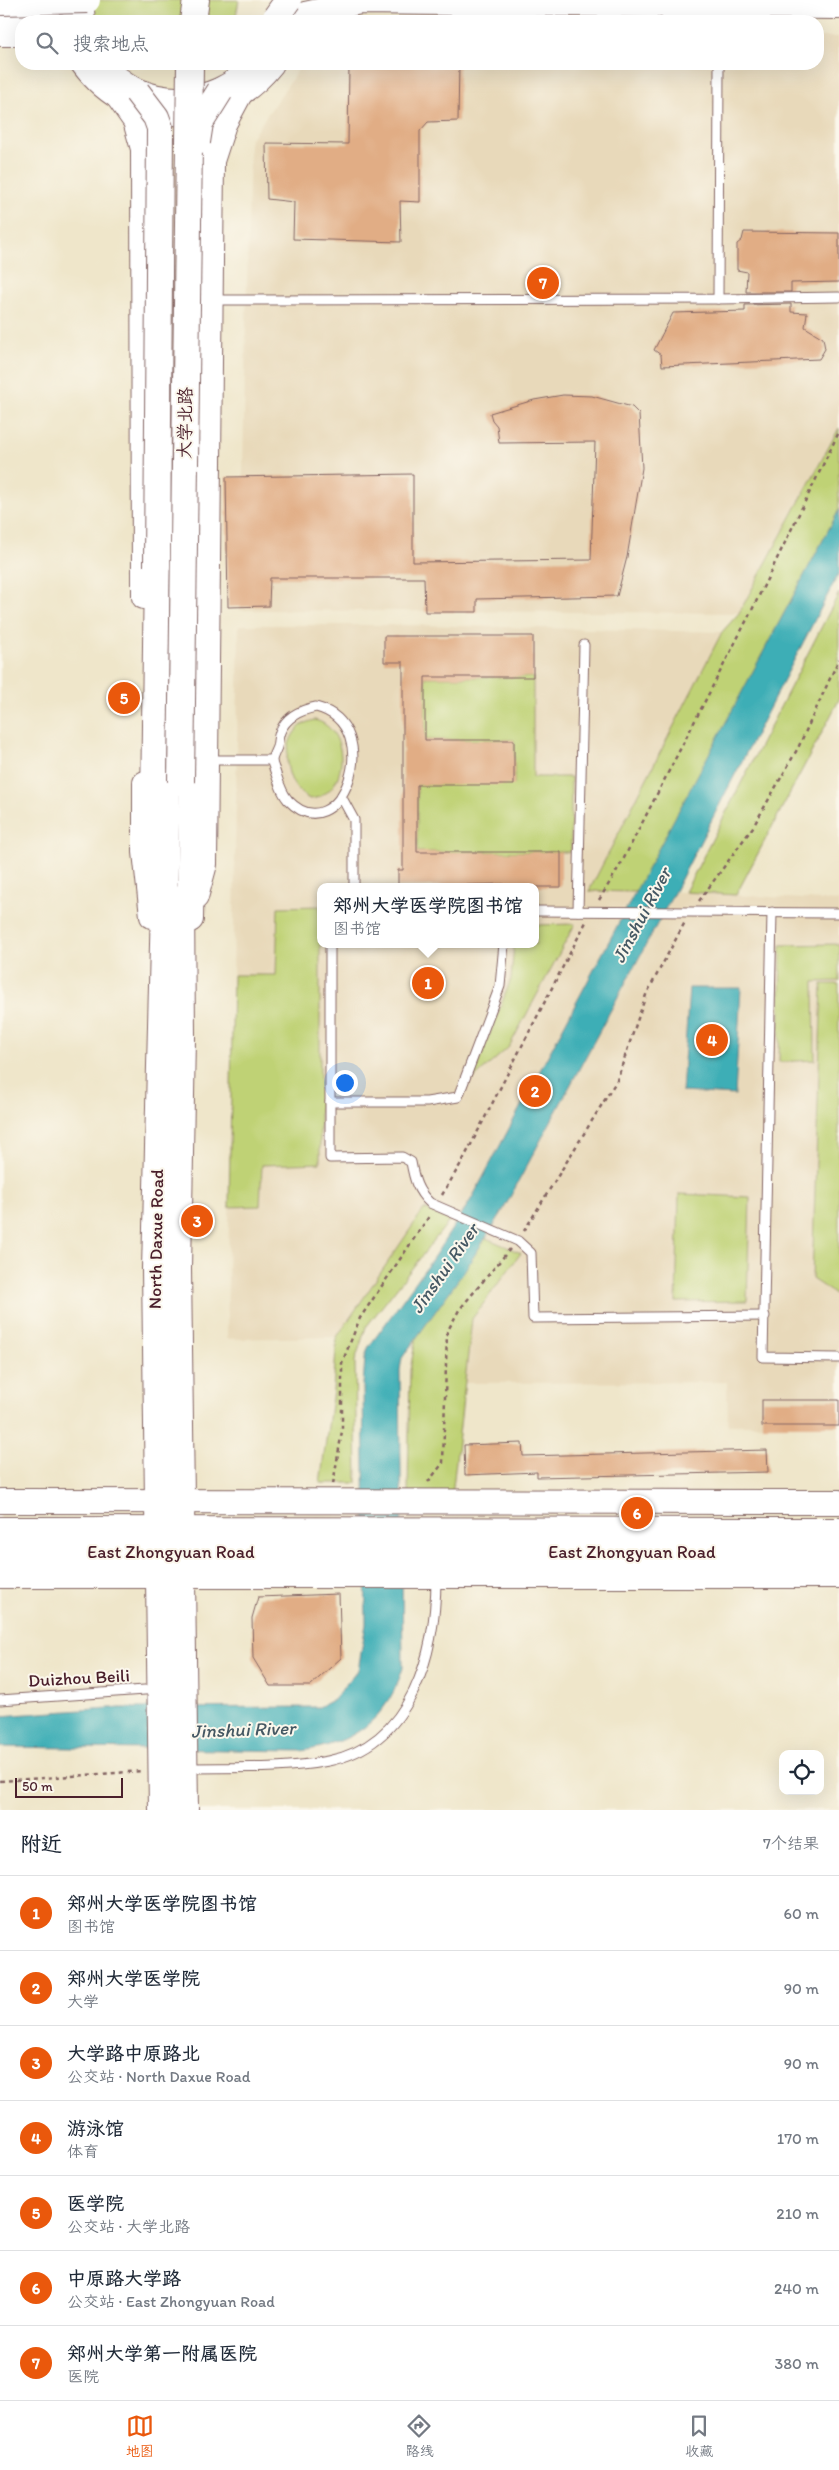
<!DOCTYPE html>
<html lang="zh">
<meta charset="utf-8">
<style>
:root{--surface:#fff;--page:#f6f6f7;--text:#1f2937;--muted:#747a83;--line:#e0e1e3;--accent:#ea580c}
body{margin:0;font-family:Itim,"LXGW WenKai TC",sans-serif;background:var(--page);color:var(--text)}
.controls{position:absolute;right:15px;bottom:15px;display:grid;overflow:hidden;border-radius:10px;box-shadow:0 5px 20px #0002}
.controls button{width:45px;height:45px;display:grid;place-items:center;padding:0;border:0;border-bottom:1px solid var(--line);background:var(--surface);color:var(--text);font:25px sans-serif}
.scale{position:absolute;left:15px;bottom:12px;width:108px;box-sizing:border-box;padding-left:5px;border:2px solid #4a1f2b;border-top:0;font-size:14px;line-height:18px;white-space:nowrap;color:#4a1f2b;-webkit-text-stroke:4px #fbf7ec;paint-order:stroke}
.you{position:absolute;left:344px;top:1082px;width:18px;height:18px;margin:-12px;border:4px solid #fff;border-radius:50%;background:#1a73e8;box-shadow:0 0 0 8px #1a73e833}
.badge{display:grid;place-items:center;width:32px;height:32px;border-radius:50%;background:var(--accent);color:#fff;font-size:16px;font-weight:700}
.pin{position:absolute;translate:-50% -50%;border:2px solid #fff;box-shadow:0 1px 5px #0006}
.popup{position:absolute;left:317px;top:883px;width:222px;height:65px;box-sizing:border-box;display:grid;place-content:center;border-radius:10px;background:var(--surface);filter:drop-shadow(0 1px 4px #0005);font-size:16px;white-space:nowrap;color:var(--muted)}
.popup b{font-size:19px;color:var(--text)}
.popup::after{content:'';position:absolute;left:50%;top:100%;margin-left:-10px;border:10px solid transparent;border-top-color:var(--surface)}
.list{margin:0;padding:0;list-style:none}
h2{display:flex;justify-content:space-between;align-items:center;height:65px;margin:0;padding:0 20px;font-size:21px}
h2 small{font-size:16px;font-weight:400;color:var(--muted)}
.list li{display:grid;grid-template-columns:32px 1fr auto;gap:15px;align-items:center;box-sizing:border-box;height:75px;padding:0 20px;border-top:1px solid var(--line)}
.list b{display:block;font-size:19px;white-space:nowrap}
.list p{margin:0;font-size:16px;white-space:nowrap;color:var(--muted)}
.list em{font-size:16px;font-style:normal;color:var(--muted)}
.icon{flex:none;width:28px;height:28px;fill:none;stroke:currentColor;stroke-width:2;stroke-linecap:round;stroke-linejoin:round}
.map{position:relative;flex:none;width:839px;height:1810px;overflow:hidden}
.search{position:absolute;background:var(--surface);box-shadow:0 5px 20px #0002;left:15px;right:15px;top:15px;height:55px;display:flex;align-items:center;gap:12px;box-sizing:border-box;padding:0 18px;border-radius:20px;color:var(--muted);font-size:19px}
.sheet{height:590px;background:var(--surface)}
nav{display:flex;justify-content:space-around;align-items:center;box-sizing:border-box;height:70px;border-top:1px solid var(--line);background:var(--surface);font-size:14px;color:var(--muted)}
nav a{display:grid;justify-items:center;gap:2px}
nav .on{color:var(--accent)}
.map>svg:first-child{display:block}
.built{fill:#e8d9ba;fill-rule:evenodd}
.green{fill:#bfd275;stroke:#847850}
.water{fill:#3daeb6;stroke:#446670}
.building{fill:#e1ad85}
.lines{fill:none;stroke-linecap:round;stroke-linejoin:round}
.lane-casing{stroke:#846563;stroke-width:11}
.street-casing{stroke:#846563;stroke-width:18}
.secondary-casing{stroke:#846563;stroke-width:26}
.primary-casing{stroke:#846563;stroke-width:28}
.path{stroke:#846563;stroke-width:2.5;stroke-dasharray:4 4;stroke-linecap:butt}
.lane{stroke:#fff;stroke-width:9}
.street{stroke:#fff;stroke-width:16}
.secondary{stroke:#fff;stroke-width:24}
.primary{stroke:#fff;stroke-width:26}
.primary-bridge-casing{stroke:#846563;stroke-width:28;stroke-linecap:butt}
.primary-bridge{stroke:#fff;stroke-width:26}
.labels{text-anchor:middle;stroke-width:4;stroke-linejoin:round;paint-order:stroke}
.street-label{font-size:18px;fill:#4a1f2b;stroke:#fbf7ec}
.water-label{font-size:19px;font-style:italic;fill:#455863;stroke:#fbf7ec}
</style>
<div class="map">
<svg width="839" height="1810" viewBox="0 0 839 1810">
<rect width="100%" height="100%" fill="#fbf7ec"/>
<filter id="ink" filterUnits="userSpaceOnUse"><feTurbulence type="fractalNoise" baseFrequency=".02" numOctaves="2"/><feDisplacementMap in="SourceGraphic" scale="10" xChannelSelector="R" yChannelSelector="G"/><feConvolveMatrix kernelMatrix="1 2 1 2 8 2 1 2 1" color-interpolation-filters="sRGB"/></filter>
<filter id="wash" filterUnits="userSpaceOnUse"><feTurbulence type="fractalNoise" baseFrequency=".0096" numOctaves="4" result="noise"/><feDisplacementMap in="SourceGraphic" scale="20" xChannelSelector="R" yChannelSelector="G"/><feGaussianBlur stdDeviation="1.12" result="paint"/><feColorMatrix in="noise" values="0 0 0 0 0 0 0 0 0 0 0 0 0 0 0 0 0 1.4 0 .05"/><feComposite in="paint" operator="in"/></filter>
<g filter="url(#wash)">
<rect width="100%" height="100%" fill="#efe6ca"/>
<g class="built">
<polygon points="818,37 839,37 839,426 739,613 240,610 250,140 302,64 818,64"/>
<path d="M239 625H408L722 632 589 890 685 892 839 901V1425H728L727 1382 466 1383 468 1325 521 1253 424 1209 337 1337 227 1339ZM320 887H536V944H320Z"/>
</g>
<g class="green">
<polygon points="89,0 239,0 235,21 93,21"/>
<polygon points="839,428 839,510 637,892 589,891 722,632 739,613"/>
<polygon points="839,593 839,700 736,895 685,892"/>
<polygon points="425,677 533,677 533,777 571,777 571,852 417,852 417,785 514,784 514,740 425,740"/>
<path d="M315 720C351 729 350 795 310 799 279 786 278 726 315 720Z"/>
<polygon points="320,906 320,1163 262,1165 260,1206 229,1207 233,975 276,975 278,907"/>
<polygon points="575,924 509,1047 472,1080 511,979 514,944 536,944 536,925"/>
<polygon points="839,944 839,981 814,982 815,1060 779,1062 781,945"/>
<polygon points="822,984 839,984 839,1297 812,1279"/>
<polygon points="679,1194 750,1197 747,1301 676,1302"/>
<polygon points="424,1209 450,1220 366,1327 355,1361 357,1483 320,1483 333,1391 337,1337"/>
<polygon points="486,1238 521,1253 472,1319 452,1496 408,1493 410,1370 416,1338"/>
</g>
<g class="water">
<path d="M839 510V573L676 889 501 1214 463 1273 402 1358 400 1370 403 1668C387 1720 353 1744 301 1751L0 1747V1716L109 1708 319 1707 334 1699 358 1670 366 1624 363 1385 365 1358 368 1348 435 1255 472 1198Z"/>
<polygon points="689,988 741,988 735,1095 682,1092"/>
</g>
<g id="blocks">
<g class="building">
<polygon points="349,64 459,64 458,121 428,122 420,131 420,202 400,201 401,242 293,239 294,202 267,199 266,143 348,144"/>
<polygon points="744,232 839,233 839,282 791,283 791,292 746,292 747,272 737,270 737,244 742,240"/>
<polygon points="791,304 791,312 807,313 805,327 823,338 825,349 819,359 662,366 661,355 654,350 673,313 745,311 745,305"/>
<polygon points="563,395 592,396 632,407 639,414 642,468 627,557 617,596 477,599 477,612 425,612 424,578 270,578 269,606 228,607 226,477 413,474 413,562 591,560 595,442 499,443 497,426 492,420 490,413 534,400"/>
<polygon points="384,636 533,636 533,677 425,677 425,740 514,740 514,785 417,785 417,852 561,852 561,887 505,887 504,884 398,887 398,870 403,870 403,662 384,662"/>
<rect x="762" y="1400" width="77" height="26"/>
<polygon points="522,1443 523,1456 767,1450 768,1472 537,1477 537,1472 465,1475 464,1445"/>
<polygon points="339,1594 341,1658 310,1686 270,1686 253,1658 252,1618 258,1597"/>
</g>
</g>
</g>
<g filter="url(#ink)">
<use href="#blocks" fill-opacity="0" stroke="#846563" stroke-width="1"/>
<g class="lines">
<g class="lane-casing">
<g id="lane">
<polyline points="718,299 839,297"/>
<polyline points="211,300 718,299 719,64"/>
<path d="M316 707C389 726 339 854 288 800 280 791 278 779 274 768 270 759 273 757 277 747 278 743 278 737 280 732 286 717 300 710 316 707Z"/>
<polyline points="206,760 271,760"/>
<polyline points="342,798 354,820 354,887"/>
<polyline points="536,911 839,913"/>
<polyline points="578,911 584,645"/>
<polyline points="772,912 763,1357 839,1358"/>
<path d="M330 944V1158L402 1157 411 1162C414 1179 417 1191 430 1203L518 1241 531 1253 533 1318 765 1316"/>
<polyline points="330,1102 427,1102 458,1097 500,986 504,944"/>
<polyline points="0,1700 159,1689"/>
<path d="M186 1768C232 1767 282 1770 328 1761 413 1744 436 1652 436 1577"/>
</g>
</g>
<g class="street-casing">
<polyline id="street" points="0,38 21,38"/>
</g>
<g class="secondary-casing">
<g id="secondary">
<polyline points="63,0 65,21"/>
<polyline points="298,21 305,14 360,2 839,7"/>
<path d="M83 64C133 132 222 127 272 64"/>
<polyline points="118,97 135,121 143,149 144,597"/>
<polyline points="145,783 145,852 152,916"/>
<polyline points="196,897 205,864 212,161 224,124 239,96"/>
<polyline points="0,1501 839,1502"/>
<polyline points="0,1576 839,1576"/>
</g>
</g>
<g class="primary-casing">
<g id="primary">
<polyline points="80,0 82,21"/>
<polyline points="0,20 38,21"/>
<polyline points="193,21 196,0"/>
<path d="M102 64C142 113 215 111 255 64"/>
<polyline points="154,805 157,566"/>
<polyline points="181,898 182,1037 178,1269 185,1810"/>
<polyline points="190,919 193,753"/>
<polyline points="0,1530 839,1531"/>
<polyline points="0,1552 839,1553"/>
<polyline points="162,1810 155,1269 167,782"/>
</g>
</g>
<g class="path">
<polyline points="599,900 622,862 752,610 839,432"/>
<polyline points="699,901 753,827 798,748 839,659"/>
<polyline points="442,1195 463,1160 586,922"/>
<polyline points="524,1231 617,1080 646,995 685,922"/>
<polyline points="428,1482 443,1463 447,1332 459,1310 510,1249"/>
<polyline points="333,1484 342,1431 342,1363 360,1318 430,1215"/>
<polyline points="0,1781 143,1771"/>
</g>
<use href="#lane" class="lane"/>
<use href="#street" class="street"/>
<use href="#secondary" class="secondary"/>
<use href="#primary" class="primary"/>
<g class="primary-bridge-casing">
<g id="primary-bridge">
<polyline points="0,2 87,0"/>
<polyline points="276,17 288,0"/>
<polyline points="137,92 156,117 160,128 157,566"/>
<polyline points="197,142 200,123 220,91"/>
<polyline points="181,782 190,64"/>
</g>
</g>
<use href="#primary-bridge" class="primary-bridge"/>
</g>
</g>
<g class="labels">
<g class="street-label">
<text transform="translate(185 423) rotate(-89)" y="6">大学北路</text>
<text transform="translate(156 1239) rotate(-89)" y="6">North Daxue Road</text>
<text x="171" y="1558">East Zhongyuan Road</text>
<text x="632" y="1558">East Zhongyuan Road</text>
<text transform="translate(79 1678) rotate(-3)" y="6">Duizhou Beili</text>
</g>
<g class="water-label">
<text transform="translate(641 915) rotate(-62)" y="7">Jinshui River</text>
<text transform="translate(444 1268) rotate(-55)" y="7">Jinshui River</text>
<text transform="translate(243 1729) rotate(-2)" y="7">Jinshui River</text>
</g>
</g>
</svg>
<div class="controls">
<button><svg class="icon" aria-label="locate" viewBox="0 0 24 24"><circle cx="12" cy="12" r="6"/><path d="M12 2v4M12 18v4M2 12h4M18 12h4"/></svg></button>
</div>
<div class="scale">50 m</div>
<div class="you"></div>
<div class="pin badge" style="left:428px;top:983px">1</div>
<div class="popup"><b>郑州大学医学院图书馆</b>图书馆</div>
<div class="pin badge" style="left:535px;top:1091px">2</div>
<div class="pin badge" style="left:197px;top:1221px">3</div>
<div class="pin badge" style="left:712px;top:1040px">4</div>
<div class="pin badge" style="left:124px;top:698px">5</div>
<div class="pin badge" style="left:637px;top:1513px">6</div>
<div class="pin badge" style="left:543px;top:283px">7</div>
<div class="search"><svg class="icon" aria-label="search" viewBox="0 0 24 24"><circle cx="10" cy="10" r="6"/><path d="M15 15l6 6"/></svg>搜索地点</div>
</div>
<section class="sheet">
<h2>附近<small>7个结果</small></h2>
<ul class="list">
<li><span class="badge">1</span><div><b>郑州大学医学院图书馆</b><p>图书馆</p></div><em>60 m</em></li>
<li><span class="badge">2</span><div><b>郑州大学医学院</b><p>大学</p></div><em>90 m</em></li>
<li><span class="badge">3</span><div><b>大学路中原路北</b><p>公交站 · North Daxue Road</p></div><em>90 m</em></li>
<li><span class="badge">4</span><div><b>游泳馆</b><p>体育</p></div><em>170 m</em></li>
<li><span class="badge">5</span><div><b>医学院</b><p>公交站 · 大学北路</p></div><em>210 m</em></li>
<li><span class="badge">6</span><div><b>中原路大学路</b><p>公交站 · East Zhongyuan Road</p></div><em>240 m</em></li>
<li><span class="badge">7</span><div><b>郑州大学第一附属医院</b><p>医院</p></div><em>380 m</em></li>
</ul>
</section>
<nav>
<a class="on"><svg class="icon" aria-label="map" viewBox="0 0 24 24"><path d="M3 6l6-2 6 2 6-2v14l-6 2-6-2-6 2zM9 4v14M15 6v14"/></svg>地图</a>
<a><svg class="icon" aria-label="directions" viewBox="0 0 24 24"><path d="M12 3l9 9-9 9-9-9zM9 14v-3h6M13 9l2 2-2 2"/></svg>路线</a>
<a><svg class="icon" aria-label="saved" viewBox="0 0 24 24"><path d="M7 4h10v16l-5-4-5 4z"/></svg>收藏</a>
</nav>
